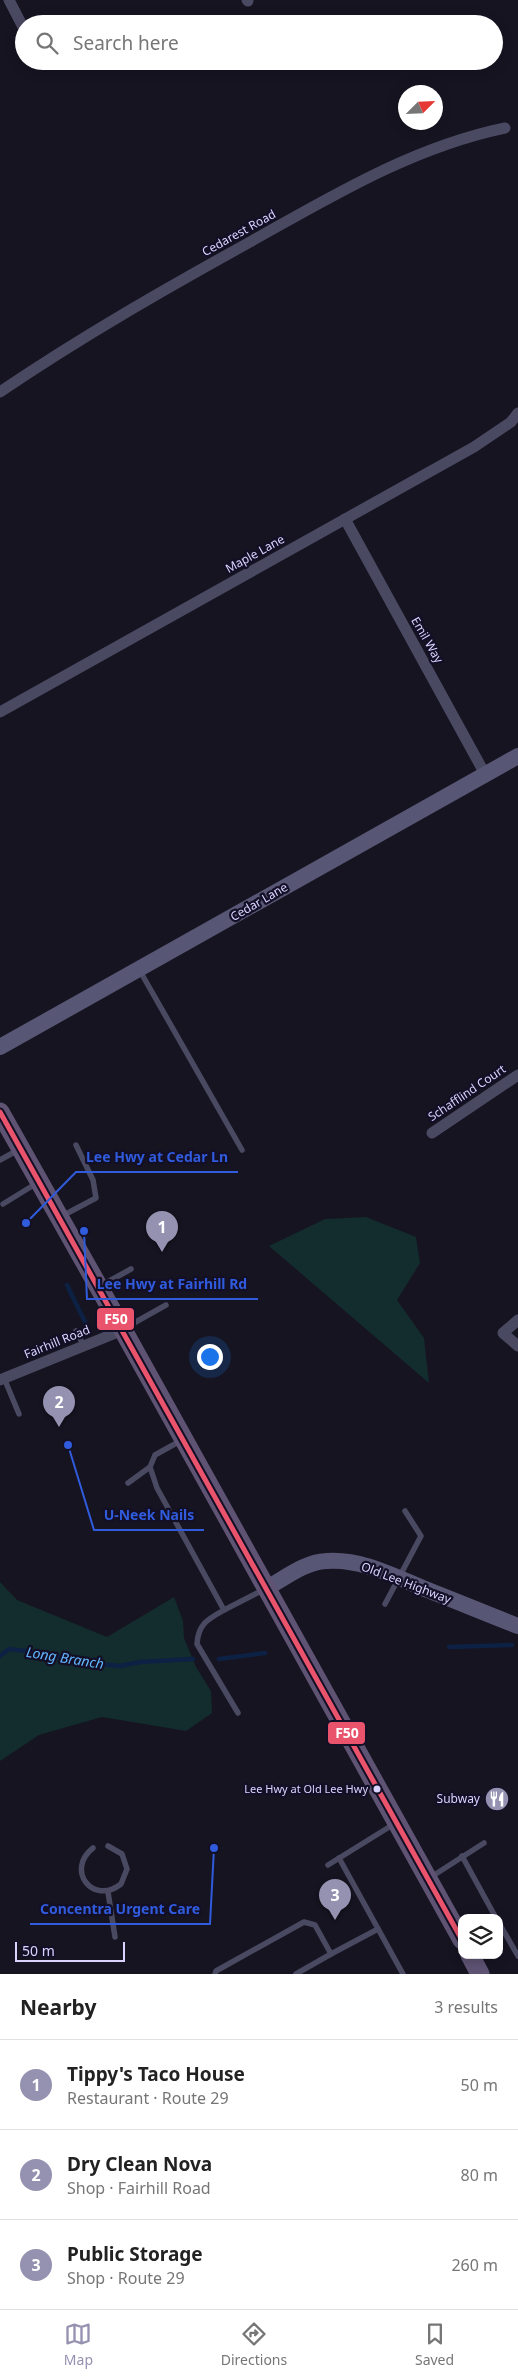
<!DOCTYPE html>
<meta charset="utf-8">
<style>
:root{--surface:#fff;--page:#f6f6f6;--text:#222;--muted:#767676;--line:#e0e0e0;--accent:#9591b1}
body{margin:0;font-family:"Noto Sans",sans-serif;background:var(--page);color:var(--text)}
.controls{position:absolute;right:15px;bottom:15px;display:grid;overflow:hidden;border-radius:10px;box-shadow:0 2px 12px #0003}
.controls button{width:45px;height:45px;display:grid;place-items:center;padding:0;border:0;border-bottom:1px solid var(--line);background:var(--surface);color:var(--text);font:25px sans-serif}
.compass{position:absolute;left:398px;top:85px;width:45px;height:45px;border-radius:50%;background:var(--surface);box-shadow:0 2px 12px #0003;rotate:66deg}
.scale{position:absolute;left:15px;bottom:12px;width:110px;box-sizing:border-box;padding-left:5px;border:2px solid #d9d4ff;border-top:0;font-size:14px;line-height:18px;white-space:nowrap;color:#d9d4ff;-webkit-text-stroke:4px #130f26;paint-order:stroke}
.you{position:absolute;left:209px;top:1356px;width:18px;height:18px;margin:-12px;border:4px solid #fff;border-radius:50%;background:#1a73e8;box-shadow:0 0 0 8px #1a73e833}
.badge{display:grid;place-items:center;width:32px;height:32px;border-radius:50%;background:var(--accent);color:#fff;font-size:16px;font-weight:700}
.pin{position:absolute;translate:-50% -41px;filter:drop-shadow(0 1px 2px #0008)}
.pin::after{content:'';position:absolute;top:26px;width:18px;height:15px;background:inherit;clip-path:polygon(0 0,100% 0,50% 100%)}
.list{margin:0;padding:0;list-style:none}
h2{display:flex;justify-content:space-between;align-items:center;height:65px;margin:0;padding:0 20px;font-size:21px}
h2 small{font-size:16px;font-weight:400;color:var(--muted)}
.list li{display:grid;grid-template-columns:32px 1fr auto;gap:15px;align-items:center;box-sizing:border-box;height:90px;padding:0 20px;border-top:1px solid var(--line)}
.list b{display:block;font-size:19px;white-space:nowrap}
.list p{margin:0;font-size:16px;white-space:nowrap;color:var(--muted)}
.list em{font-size:16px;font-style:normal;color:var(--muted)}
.icon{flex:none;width:28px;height:28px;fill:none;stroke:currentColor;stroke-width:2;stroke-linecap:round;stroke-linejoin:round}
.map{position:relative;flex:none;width:518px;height:1974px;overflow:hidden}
.search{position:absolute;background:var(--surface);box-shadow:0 2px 12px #0003;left:15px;right:15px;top:15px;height:55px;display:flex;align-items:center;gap:12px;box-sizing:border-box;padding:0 18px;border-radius:28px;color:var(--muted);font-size:19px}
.sheet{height:335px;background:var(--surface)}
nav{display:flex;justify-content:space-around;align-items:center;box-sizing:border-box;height:70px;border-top:1px solid var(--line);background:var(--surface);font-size:14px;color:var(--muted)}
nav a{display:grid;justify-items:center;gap:2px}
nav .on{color:var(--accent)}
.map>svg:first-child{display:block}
.green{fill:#132c2d}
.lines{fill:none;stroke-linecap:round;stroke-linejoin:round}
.stream{stroke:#0d2144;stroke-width:4.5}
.lane{stroke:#4a4962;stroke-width:5.5}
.street{stroke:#4a4962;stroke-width:11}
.secondary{stroke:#575674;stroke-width:16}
.primary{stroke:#5e5373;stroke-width:19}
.bus-1-casing{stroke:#130f26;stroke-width:9}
.bus-1{stroke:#e9536b;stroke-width:5}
.bus-dot{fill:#d9d4ff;stroke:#130f26;stroke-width:2}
.labels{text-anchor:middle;stroke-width:4.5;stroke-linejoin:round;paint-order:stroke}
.bus-label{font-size:11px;fill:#d9d4ff;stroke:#130f26;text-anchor:end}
.street-label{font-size:12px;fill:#d9d4ff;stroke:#130f26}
.poi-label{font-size:12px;fill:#d9d4ff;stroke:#130f26;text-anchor:end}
.water-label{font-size:14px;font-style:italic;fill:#62b6ff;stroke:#130f26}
.leader{fill:none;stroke:#305bdc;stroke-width:2}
.callout-dot{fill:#305bdc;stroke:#130f26;stroke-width:2}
.callout-label{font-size:14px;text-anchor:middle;font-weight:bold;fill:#305bdc;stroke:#130f26;stroke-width:4.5;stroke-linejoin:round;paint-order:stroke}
.line-badge{stroke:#130f26;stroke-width:2}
.badge-label{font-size:14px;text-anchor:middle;font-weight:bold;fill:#fff}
</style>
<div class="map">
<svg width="518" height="1974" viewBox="0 0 518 1974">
<rect width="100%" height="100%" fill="#161421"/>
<g class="green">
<polygon points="366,1217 416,1237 420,1263 397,1300 424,1338 429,1383 269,1246 325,1219"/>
<polygon points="0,1582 17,1600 107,1637 174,1597 183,1621 184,1638 196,1667 211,1691 212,1713 186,1731 102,1717 39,1735 0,1761"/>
</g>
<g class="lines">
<g class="stream">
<polyline points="67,1285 87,1326"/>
<polyline points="449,1647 512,1645"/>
<polyline points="0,1656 9,1649 51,1654 78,1662 120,1666 140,1662 193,1659"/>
<polyline points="219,1659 265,1653"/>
</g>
<g class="lane">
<polyline points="140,971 242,1150"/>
<polyline points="0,1160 18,1150"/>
<polyline points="3,1204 37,1183"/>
<polyline points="62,1216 96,1198 93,1180 76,1145"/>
<polyline points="102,1285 131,1269"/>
<polyline points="125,1328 166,1305"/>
<polyline points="76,1331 84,1346"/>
<polyline points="4,1378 19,1414"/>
<polyline points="182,1440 155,1455 150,1467 157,1488 224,1610 265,1589"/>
<polyline points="128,1483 150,1467"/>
<polyline points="385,1604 421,1536 405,1511"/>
<path d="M224 1610C208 1619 198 1624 197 1644L238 1713"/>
<path d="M93 1848C65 1870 93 1906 121 1884L127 1869 122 1854 108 1846"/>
<polyline points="462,1856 496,1918"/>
<polyline points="339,1858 403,1974"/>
<polyline points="328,1865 394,1824"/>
<polyline points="431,1877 484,1843"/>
<polyline points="108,1892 115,1937"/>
<polyline points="499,1923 518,1956"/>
<polyline points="215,1974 216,1971 304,1922 315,1925 331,1954 378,1929"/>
<polyline points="296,1974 331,1954"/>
</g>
<g class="street">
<polyline points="9,0 24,29"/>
<polyline points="247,0 248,1"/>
<path d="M0 392C81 337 165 289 250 242 332 196 413 147 505 128"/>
<polyline points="345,519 485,774"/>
<polyline points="0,712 474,447 511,422 518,413"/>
<polyline points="432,1133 518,1075"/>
<polyline points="518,1320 503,1333 518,1346"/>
<polyline points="0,1380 123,1330"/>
</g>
<g class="secondary">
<polyline points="0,1047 518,756"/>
<path d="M267 1588C285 1578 305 1562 326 1561 360 1558 394 1576 425 1589 456 1601 487 1614 518 1626"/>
</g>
<g class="primary">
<polyline points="0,1112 123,1330 462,1940"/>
<polyline points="470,1955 480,1974"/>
</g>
<g class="bus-1-casing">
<polyline id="bus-1" points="0,1112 462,1940"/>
</g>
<use href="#bus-1" class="bus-1"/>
</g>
<defs>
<g id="restaurant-disc" transform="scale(1.25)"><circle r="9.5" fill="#9591b1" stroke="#130f26"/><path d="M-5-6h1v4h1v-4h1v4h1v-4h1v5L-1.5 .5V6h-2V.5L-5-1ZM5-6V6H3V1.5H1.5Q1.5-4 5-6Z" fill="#fff"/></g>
</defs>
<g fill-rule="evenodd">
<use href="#restaurant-disc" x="497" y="1799"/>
</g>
<circle class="bus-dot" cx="377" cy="1789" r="4.5"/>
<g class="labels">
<g class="bus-label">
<text x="368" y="1793">Lee Hwy at Old Lee Hwy</text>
</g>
<g class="street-label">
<text transform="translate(239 233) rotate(-29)" y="4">Cedarest Road</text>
<text transform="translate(255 554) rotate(-29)" y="4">Maple Lane</text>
<text transform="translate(427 640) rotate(60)" y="4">Emil Way</text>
<text transform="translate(259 902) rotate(-30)" y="4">Cedar Lane</text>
<text transform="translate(467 1093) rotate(-34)" y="4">Schafflind Court</text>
<text transform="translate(57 1342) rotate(-22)" y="4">Fairhill Road</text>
<text transform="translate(406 1583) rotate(21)" y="4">Old Lee Highway</text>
</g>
<g class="poi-label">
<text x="480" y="1803">Subway</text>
</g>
<g class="water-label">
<text transform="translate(65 1658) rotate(9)" y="5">Long Branch</text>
</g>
</g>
<path class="leader" d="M26 1223L76 1172H238M84 1231L87 1299H258M68 1445L94 1530H204M214 1848L210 1924H30"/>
<g class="callout-dot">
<circle cx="26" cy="1223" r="5"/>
<circle cx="84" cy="1231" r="5"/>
<circle cx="68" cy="1445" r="5"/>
<circle cx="214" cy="1848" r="5"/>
</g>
<g class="callout-label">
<text x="157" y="1162">Lee Hwy at Cedar Ln</text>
<text x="172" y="1289">Lee Hwy at Fairhill Rd</text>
<text x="149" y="1520">U-Neek Nails</text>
<text x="120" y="1914">Concentra Urgent Care</text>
</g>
<g class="line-badge">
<rect x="96" y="1307" width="39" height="24" rx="5" fill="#e9536b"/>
<rect x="327" y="1721" width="39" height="24" rx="5" fill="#e9536b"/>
</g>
<g class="badge-label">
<text x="116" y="1324">F50</text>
<text x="347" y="1738">F50</text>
</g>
</svg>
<div class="controls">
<button><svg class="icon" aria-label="layers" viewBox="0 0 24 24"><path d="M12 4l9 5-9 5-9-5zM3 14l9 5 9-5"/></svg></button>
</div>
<svg class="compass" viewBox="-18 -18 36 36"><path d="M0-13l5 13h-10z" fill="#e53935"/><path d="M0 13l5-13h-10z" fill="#767676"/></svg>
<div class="scale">50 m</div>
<div class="you"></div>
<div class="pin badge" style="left:162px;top:1252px">1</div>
<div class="pin badge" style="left:59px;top:1427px">2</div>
<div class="pin badge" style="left:335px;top:1920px">3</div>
<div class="search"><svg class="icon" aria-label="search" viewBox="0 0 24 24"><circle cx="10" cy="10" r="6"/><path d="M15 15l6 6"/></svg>Search here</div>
</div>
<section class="sheet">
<h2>Nearby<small>3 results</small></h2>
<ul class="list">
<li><span class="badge">1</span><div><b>Tippy's Taco House</b><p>Restaurant · Route 29</p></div><em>50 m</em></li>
<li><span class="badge">2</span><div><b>Dry Clean Nova</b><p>Shop · Fairhill Road</p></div><em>80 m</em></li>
<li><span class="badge">3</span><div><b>Public Storage</b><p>Shop · Route 29</p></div><em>260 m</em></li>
</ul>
</section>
<nav>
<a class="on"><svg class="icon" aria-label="map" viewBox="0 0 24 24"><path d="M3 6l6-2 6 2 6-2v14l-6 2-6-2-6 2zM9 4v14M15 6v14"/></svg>Map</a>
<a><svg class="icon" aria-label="directions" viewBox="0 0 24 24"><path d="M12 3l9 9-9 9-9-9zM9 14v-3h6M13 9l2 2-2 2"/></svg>Directions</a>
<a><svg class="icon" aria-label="saved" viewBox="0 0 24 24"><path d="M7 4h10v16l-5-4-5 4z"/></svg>Saved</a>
</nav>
